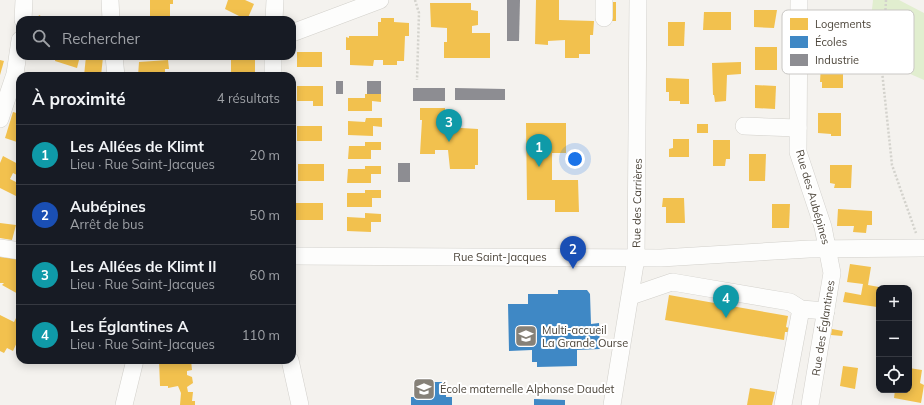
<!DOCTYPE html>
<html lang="fr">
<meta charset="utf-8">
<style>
:root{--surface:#171b24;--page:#242831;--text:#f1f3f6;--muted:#9ea1a6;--line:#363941;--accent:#868178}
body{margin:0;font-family:Mulish,sans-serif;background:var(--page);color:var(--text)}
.controls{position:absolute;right:12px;bottom:12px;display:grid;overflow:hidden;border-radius:8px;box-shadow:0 2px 10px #0003}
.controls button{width:36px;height:36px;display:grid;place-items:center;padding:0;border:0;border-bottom:1px solid var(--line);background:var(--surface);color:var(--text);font:20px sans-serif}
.you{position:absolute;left:575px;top:159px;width:14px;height:14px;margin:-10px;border:3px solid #fff;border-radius:50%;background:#1a73e8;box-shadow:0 0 0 6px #1a73e833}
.badge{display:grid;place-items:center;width:26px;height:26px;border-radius:50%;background:var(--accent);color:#fff;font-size:13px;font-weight:700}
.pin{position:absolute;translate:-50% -33px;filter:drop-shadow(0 1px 2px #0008)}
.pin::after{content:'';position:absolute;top:21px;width:14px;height:12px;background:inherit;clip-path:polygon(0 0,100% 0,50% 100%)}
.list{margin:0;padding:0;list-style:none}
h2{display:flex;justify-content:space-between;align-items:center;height:52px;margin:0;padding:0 16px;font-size:17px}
h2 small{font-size:13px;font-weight:400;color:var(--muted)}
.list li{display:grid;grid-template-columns:26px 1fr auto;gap:12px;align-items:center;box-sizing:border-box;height:60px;padding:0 16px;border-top:1px solid var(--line)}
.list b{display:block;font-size:15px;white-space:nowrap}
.list p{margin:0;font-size:13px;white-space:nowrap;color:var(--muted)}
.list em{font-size:13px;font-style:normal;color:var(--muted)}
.icon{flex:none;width:22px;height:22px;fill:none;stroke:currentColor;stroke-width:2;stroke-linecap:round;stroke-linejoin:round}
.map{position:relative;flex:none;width:924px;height:405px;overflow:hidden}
.search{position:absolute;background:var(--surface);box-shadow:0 2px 10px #0003;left:16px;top:16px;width:280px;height:44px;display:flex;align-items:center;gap:10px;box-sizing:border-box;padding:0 14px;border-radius:12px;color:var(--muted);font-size:15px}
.panel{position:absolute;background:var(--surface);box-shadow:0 2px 10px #0003;left:16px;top:72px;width:280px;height:292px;border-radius:12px}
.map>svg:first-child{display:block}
.green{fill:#e1eecf}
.homes{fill:#f2c14e}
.schools{fill:#3f88c5}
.industry{fill:#8d8d92}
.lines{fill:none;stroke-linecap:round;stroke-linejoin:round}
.minor-casing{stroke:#d2d0cb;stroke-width:18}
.path{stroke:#d3d2cc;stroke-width:2.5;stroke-dasharray:2 2;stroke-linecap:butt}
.minor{stroke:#fdfdfc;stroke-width:17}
.labels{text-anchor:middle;stroke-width:4;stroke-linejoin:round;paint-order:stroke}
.street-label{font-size:11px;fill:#4b4439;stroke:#fff}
.poi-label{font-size:11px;fill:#4b4439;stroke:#fff;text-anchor:start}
.key{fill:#fff;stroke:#c9c7c4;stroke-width:1}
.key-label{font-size:11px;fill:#4b4439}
</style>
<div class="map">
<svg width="924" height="405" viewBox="0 0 924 405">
<rect width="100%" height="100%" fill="#f4f2ee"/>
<polygon class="green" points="873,0 899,0 924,13 924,80 867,55"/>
<g class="homes">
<polygon points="150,0 173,0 173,4 170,4 170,20 150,20"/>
<polygon points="228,0 245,0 254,4 247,20 225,9"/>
<polygon points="536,0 559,0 559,20 594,21 593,35 590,35 590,54 579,54 579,58 565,58 565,40 548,41 548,45 535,44"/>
<rect x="610" y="2" width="6" height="19"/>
<polygon points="430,3 471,3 471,10 478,11 478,25 472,26 472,33 490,33 490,58 444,58 444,42 447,42 447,28 431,27"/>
<polygon points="754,10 777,10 774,28 754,27"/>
<polygon points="704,12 731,12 731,30 703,30"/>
<polygon points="39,15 48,20 37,20"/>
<polygon points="381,18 394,18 394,22 409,23 409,36 405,36 404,61 397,61 397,65 383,65 383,60 374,60 373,66 350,65 350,50 346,50 346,37 349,38 349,36 378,36 378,22 381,22"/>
<polygon points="668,22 685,22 684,46 668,46"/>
<rect x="755" y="47" width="22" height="23"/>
<rect x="297" y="52" width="25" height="15"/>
<polygon points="56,56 80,56 77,68 55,61"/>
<polygon points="86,56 103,57 101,76 84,76"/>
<polygon points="244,56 249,56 249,59 255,59 255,76 231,76 231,59 244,59"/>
<polygon points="0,60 4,61 0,75"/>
<polygon points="168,60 169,69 165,69 165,76 138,76 139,62"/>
<polygon points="741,62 741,74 727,75 726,101 715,102 714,95 713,95 712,63"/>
<polygon points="831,62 834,65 843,65 843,88 822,88 822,82 820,82 821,65 828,65"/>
<polygon points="666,78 689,79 689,104 680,104 680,101 669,101 669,92 666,92"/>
<polygon points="755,85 776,86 775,109 755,108"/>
<polygon points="297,86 323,86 323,106 313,106 313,101 297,101"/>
<polygon points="365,94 381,94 381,102 372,101 372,111 348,111 348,98 365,98"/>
<polygon points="420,108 445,108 445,127 478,129 478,165 475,165 475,169 450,169 448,150 435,150 435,154 420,154 422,120 420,120"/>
<polygon points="13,112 20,114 20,143 5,138"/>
<polygon points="818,113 841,113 841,136 831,136 831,134 818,133"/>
<polygon points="366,118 382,118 382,127 373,126 373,136 348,135 348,121 365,122"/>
<polygon points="526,123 566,123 566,153 552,153 552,180 578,180 579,212 555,212 555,200 527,200"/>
<rect x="697" y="124" width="11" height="9"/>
<rect x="297" y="126" width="25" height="15"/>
<polygon points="673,139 689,139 689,157 669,157 669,149 673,148"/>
<polygon points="713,140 730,140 730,159 726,159 725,166 713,166"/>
<polygon points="365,142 381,142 381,150 371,150 371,159 348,159 349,146 365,146"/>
<polygon points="749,154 766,154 765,181 749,181"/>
<polygon points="3,156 20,165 17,175 13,173 10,179 20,184 16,196 0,188 0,163"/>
<rect x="298" y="164" width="26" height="17"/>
<polygon points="830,165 852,165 851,188 834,188 835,184 830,183"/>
<polygon points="365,166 381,166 381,174 371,174 371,183 347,183 348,169 365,169"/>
<polygon points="365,190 381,190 381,198 372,198 372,207 347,207 347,193 365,193"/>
<polygon points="663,198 684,198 685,223 666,223 666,207 662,207"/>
<rect x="296" y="203" width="27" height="17"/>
<polygon points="772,204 790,204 789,228 772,228"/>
<polygon points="838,209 872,211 872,225 867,225 866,233 853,232 854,226 837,226"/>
<polygon points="365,213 381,214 381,222 371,222 371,232 347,231 347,217 365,218"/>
<polygon points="0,223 16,225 12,240 0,238"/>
<polygon points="0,257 20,259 20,295 2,285 4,283 0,283"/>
<polygon points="850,264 871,267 868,285 879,287 877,307 843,302 845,292 861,295 863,284 847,282"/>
<polygon points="669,295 788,316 786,327 789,328 788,332 785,332 784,340 665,320"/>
<polygon points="0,315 14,322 16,318 20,320 20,336 13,351 7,348 4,353 0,351"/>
<polygon points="832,329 843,331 842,336 831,335"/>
<polygon points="159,360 191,360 192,370 187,371 187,375 192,377 193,383 187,387 188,392 193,392 192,401 195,401 195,405 180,405 181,393 178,386 168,388 168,386 160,386"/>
<polygon points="843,366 858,368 855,389 840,386"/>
<polygon points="909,368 922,370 920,383 924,385 921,403 894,398 895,390 909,390"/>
<polygon points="750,388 775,392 772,405 747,405"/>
</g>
<g class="schools">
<polygon points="558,290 587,290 590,294 591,324 599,323 600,349 577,350 577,366 537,367 537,362 532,362 532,350 509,351 508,304 528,304 528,294 558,294"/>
<polygon points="423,382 446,382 446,397 452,397 452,405 411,405 411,397 423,397"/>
<polygon points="534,399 565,400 565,405 534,405"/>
</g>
<g class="industry">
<polygon points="507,0 520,0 519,41 507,41"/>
<rect x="336" y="81" width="7" height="13"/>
<rect x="367" y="81" width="14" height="13"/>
<rect x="413" y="88" width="32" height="13"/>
<polygon points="455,88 505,89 505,100 455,100"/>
<rect x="398" y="163" width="12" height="19"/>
</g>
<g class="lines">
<g class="minor-casing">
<g id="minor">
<polyline points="110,0 111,20"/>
<polyline points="799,0 798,152 823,227 832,273 810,405"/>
<polyline points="604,18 604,0"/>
<polyline points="23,20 24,0"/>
<polyline points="274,20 275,0"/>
<polyline points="292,33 380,0"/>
<polyline points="114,56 116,76"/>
<polyline points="273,76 273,56"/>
<polyline points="0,119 15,74 20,40"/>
<polyline points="744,126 798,128"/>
<polyline points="0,248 20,251"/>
<polyline points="292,256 661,258 809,249 921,248"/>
<polyline points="631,296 672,282 790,302 801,309 826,311"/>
<polyline points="290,360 300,405"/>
<polyline points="124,405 135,360"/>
<polyline points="612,405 636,258 638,0"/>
<polyline points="783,405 801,309"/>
</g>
</g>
<g class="path">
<polyline points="415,0 419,13 417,80"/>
<polyline points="886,0 882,71 892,165 916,233"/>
</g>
<use href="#minor" class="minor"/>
</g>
<defs>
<g id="school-square" transform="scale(1.15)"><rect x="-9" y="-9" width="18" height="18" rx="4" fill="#868178" stroke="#fff"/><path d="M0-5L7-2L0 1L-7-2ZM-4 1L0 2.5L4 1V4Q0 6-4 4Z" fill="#fff"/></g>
</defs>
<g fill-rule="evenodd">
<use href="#school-square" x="526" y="336"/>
<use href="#school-square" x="424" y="389"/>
</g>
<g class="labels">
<g class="street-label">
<text transform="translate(813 197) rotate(74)" y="4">Rue des Aubépines</text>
<text transform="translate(637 203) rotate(-89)" y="4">Rue des Carrières</text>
<text x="500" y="261">Rue Saint-Jacques</text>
<text transform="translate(823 328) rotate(-81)" y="4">Rue des Églantines</text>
</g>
<g class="poi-label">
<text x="542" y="334">Multi-accueil<tspan x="542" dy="13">La Grande Ourse</tspan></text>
<text x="440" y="393">École maternelle Alphonse Daudet</text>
</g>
</g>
<rect x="782" y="10" width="132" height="64" rx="6" class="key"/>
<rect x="790" y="18" width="18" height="12" fill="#f2c14e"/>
<rect x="790" y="36" width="18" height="12" fill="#3f88c5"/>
<rect x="790" y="54" width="18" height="12" fill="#8d8d92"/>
<g class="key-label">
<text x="815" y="28">Logements</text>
<text x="815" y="46">Écoles</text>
<text x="815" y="64">Industrie</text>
</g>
</svg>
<div class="controls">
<button>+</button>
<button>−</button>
<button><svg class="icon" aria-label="locate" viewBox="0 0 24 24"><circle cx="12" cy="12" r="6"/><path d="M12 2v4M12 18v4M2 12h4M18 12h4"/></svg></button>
</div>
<div class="you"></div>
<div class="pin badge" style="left:539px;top:167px;background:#0f9aa8">1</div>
<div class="pin badge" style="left:573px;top:269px;background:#1a4fb4">2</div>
<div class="pin badge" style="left:449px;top:142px;background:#0f9aa8">3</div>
<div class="pin badge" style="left:726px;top:318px;background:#0f9aa8">4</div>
<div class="search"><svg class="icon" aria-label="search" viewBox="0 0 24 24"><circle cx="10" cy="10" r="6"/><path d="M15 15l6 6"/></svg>Rechercher</div>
<section class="panel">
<h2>À proximité<small>4 résultats</small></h2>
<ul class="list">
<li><span class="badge" style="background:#0f9aa8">1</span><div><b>Les Allées de Klimt</b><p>Lieu · Rue Saint-Jacques</p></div><em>20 m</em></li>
<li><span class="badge" style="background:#1a4fb4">2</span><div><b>Aubépines</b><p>Arrêt de bus</p></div><em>50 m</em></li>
<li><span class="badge" style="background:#0f9aa8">3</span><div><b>Les Allées de Klimt II</b><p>Lieu · Rue Saint-Jacques</p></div><em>60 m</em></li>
<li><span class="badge" style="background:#0f9aa8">4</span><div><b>Les Églantines A</b><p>Lieu · Rue Saint-Jacques</p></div><em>110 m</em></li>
</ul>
</section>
</div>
